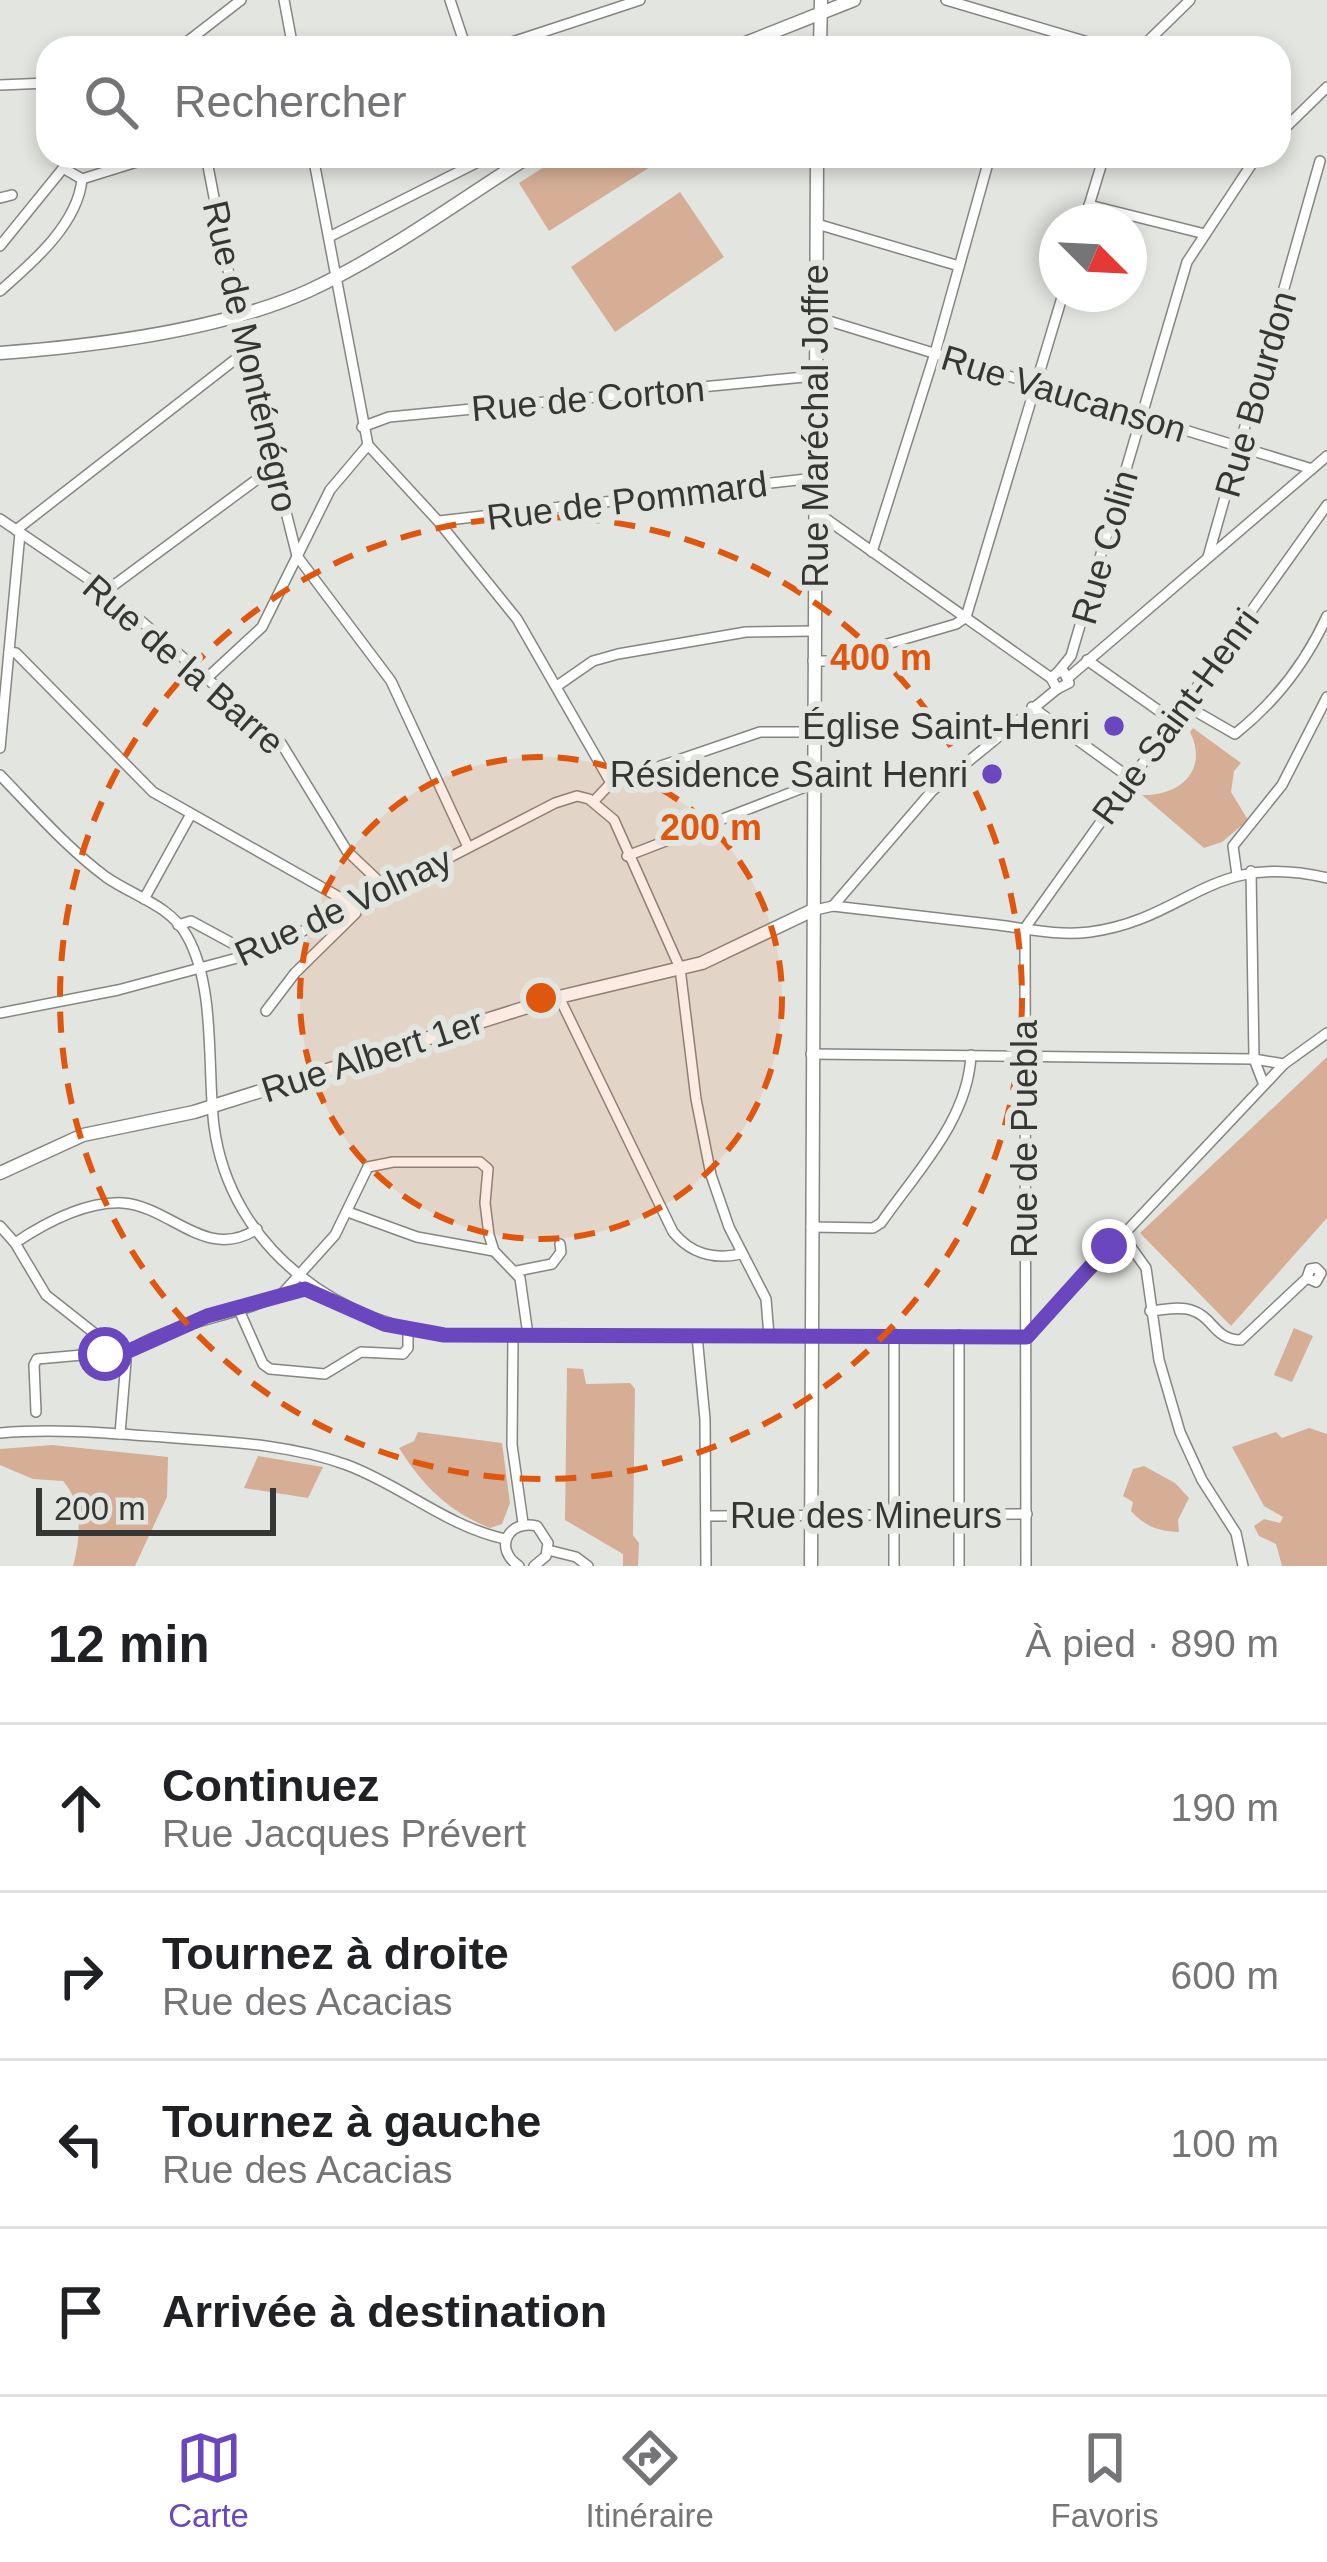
<!DOCTYPE html>
<html lang="fr">
<meta charset="utf-8">
<style>
:root{--surface:#fff;--page:#f6f6f6;--text:#202124;--muted:#757577;--line:#e0e0e0;--accent:#6b47bf}
body{margin:0;font-family:Arial,sans-serif;background:var(--page);color:var(--text)}
.compass{position:absolute;left:1039px;top:204px;width:108px;height:108px;border-radius:50%;background:var(--surface);box-shadow:0 6px 18px #0003;rotate:114deg}
.scale{position:absolute;left:36px;bottom:30px;width:240px;box-sizing:border-box;padding-left:12px;border:6px solid #363735;border-top:0;font-size:33px;line-height:42px;white-space:nowrap;color:#363735;-webkit-text-stroke:9px #e3e5e0;paint-order:stroke}
.stop{position:absolute;width:36px;height:36px;margin:-27px;border:9px solid #6b47bf;border-radius:50%;background:#fff}
.stop.end{background:#6b47bf;border-color:#fff;box-shadow:0 3px 12px #0008}
.list{margin:0;padding:0;list-style:none}
h2{display:flex;justify-content:space-between;align-items:center;height:156px;margin:0;padding:0 48px;font-size:51px}
h2 small{font-size:39px;font-weight:400;color:var(--muted)}
.list li{display:grid;grid-template-columns:78px 1fr auto;gap:36px;align-items:center;box-sizing:border-box;height:168px;padding:0 48px;border-top:3px solid var(--line)}
.list b{display:block;font-size:45px;white-space:nowrap}
.list p{margin:0;font-size:39px;white-space:nowrap;color:var(--muted)}
.list em{font-size:39px;font-style:normal;color:var(--muted)}
.icon{flex:none;width:66px;height:66px;fill:none;stroke:currentColor;stroke-width:2;stroke-linecap:round;stroke-linejoin:round}
.map{position:relative;flex:none;width:1327px;height:1566px;overflow:hidden}
.search{position:absolute;background:var(--surface);box-shadow:0 6px 18px #0003;left:36px;right:36px;top:36px;height:132px;display:flex;align-items:center;gap:30px;box-sizing:border-box;padding:0 42px;border-radius:36px;color:var(--muted);font-size:45px}
.sheet{height:828px;background:var(--surface)}
nav{display:flex;justify-content:space-around;align-items:center;box-sizing:border-box;height:168px;border-top:3px solid var(--line);background:var(--surface);font-size:33px;color:var(--muted)}
nav a{display:grid;justify-items:center;gap:6px}
nav .on{color:var(--accent)}
.map>svg:first-child{display:block}
.green{fill:#d6ae95}
.lines{fill:none;stroke-linecap:round;stroke-linejoin:round}
.minor-casing{stroke:#858682;stroke-width:12}
.major-casing{stroke:#858682;stroke-width:15}
.minor{stroke:#fff;stroke-width:9}
.major{stroke:#fff;stroke-width:12}
.route{stroke:#6b47bf;stroke-width:15}
.ring{fill:none;stroke:#df570e;stroke-width:6;stroke-dasharray:21 15}
.poi-dot{fill:#6b47bf;stroke:#e3e5e0;stroke-width:4.5}
.labels{text-anchor:middle;stroke-width:12;stroke-linejoin:round;paint-order:stroke}
.street-label{font-size:36px;fill:#363735;stroke:#e3e5e0}
.poi-label{font-size:36px;fill:#363735;stroke:#e3e5e0;text-anchor:end}
.centre{fill:#df570e;stroke:#e3e5e0;stroke-width:6}
.ring-label{font-size:36px;text-anchor:middle;font-weight:bold;fill:#df570e;stroke:#e3e5e0;stroke-width:12;stroke-linejoin:round;paint-order:stroke}
</style>
<div class="map">
<svg width="1327" height="1566" viewBox="0 0 1327 1566">
<rect width="100%" height="100%" fill="#e3e5e0"/>
<g class="green">
<polygon points="561,156 649,156 655,164 549,231 519,183"/>
<polygon points="680,192 724,257 615,332 571,267"/>
<path d="M1193 728 1241 763 1234 771 1231 792 1248 820 1222 842 1204 848 1142 795C1180 796 1209 770 1190 732Z"/>
<polygon points="1327,1057 1327,1218 1231,1326 1140,1233"/>
<polygon points="1294,1328 1313,1336 1292,1382 1274,1375"/>
<polygon points="567,1368 583,1369 586,1384 630,1383 635,1389 633,1535 639,1543 638,1566 623,1566 623,1554 565,1520"/>
<polygon points="1309,1428 1327,1434 1327,1566 1282,1566 1276,1544 1259,1536 1254,1526 1264,1519 1280,1523 1283,1517 1264,1506 1232,1447 1276,1432 1282,1438"/>
<path d="M418 1432 502 1443 510 1503 502 1524 490 1528C448 1511 423 1486 399 1448L414 1441Z"/>
<path d="M52 1445 168 1457 167 1497 135 1566H73C81 1538 83 1503 63 1481L33 1479 0 1465V1449Z"/>
<polygon points="258,1456 323,1467 308,1498 244,1488"/>
<path d="M1144 1466 1175 1483 1189 1498 1178 1520 1179 1532C1158 1531 1146 1527 1131 1511L1133 1502 1123 1496 1133 1469Z"/>
</g>
<g class="lines">
<g class="minor-casing">
<g id="minor">
<polyline points="284,0 293,48"/>
<polyline points="450,0 466,48"/>
<polyline points="946,0 1108,48"/>
<polyline points="179,48 241,0"/>
<polyline points="494,48 640,0"/>
<polyline points="1141,48 1190,0"/>
<polyline points="0,85 48,83"/>
<polyline points="1279,134 1327,87"/>
<polyline points="206,156 237,316 297,556 391,681 468,847"/>
<polyline points="313,156 368,445 438,521 517,619 611,783"/>
<polyline points="63,168 82,179 156,156"/>
<polyline points="0,198 12,195"/>
<polyline points="1089,205 1205,234"/>
<polyline points="1084,222 1104,156"/>
<polyline points="817,224 959,266"/>
<polyline points="329,237 490,156"/>
<polyline points="0,246 73,156"/>
<path d="M0 291C32 263 78 224 82 179"/>
<polyline points="816,317 1312,469"/>
<polyline points="362,427 389,417 815,376"/>
<polyline points="815,511 1051,678 1057,689 1069,683 1064,672 1058,672 1051,678"/>
<polyline points="0,519 109,593 281,743 347,851 386,888"/>
<polyline points="439,521 815,478"/>
<polyline points="16,530 246,351"/>
<polyline points="872,552 935,353 990,156"/>
<polyline points="1208,557 1320,161"/>
<polyline points="106,591 275,466"/>
<polyline points="9,652 16,653 153,792 355,906"/>
<polyline points="1087,660 1172,720"/>
<polyline points="813,661 829,661 956,624 966,617 1063,294"/>
<polyline points="1058,672 1071,656 1187,262 1257,156"/>
<polyline points="1069,677 1327,456"/>
<polyline points="207,678 262,627 330,490 368,445"/>
<polyline points="557,686 593,661 618,654 746,632 814,631"/>
<path d="M1183 704 1235 734C1274 703 1306 662 1327 616"/>
<polyline points="1032,707 1130,778"/>
<polyline points="0,748 20,533"/>
<path d="M0 775C34 810 67 848 106 877 133 896 170 905 187 936 216 987 207 1069 214 1126 230 1249 342 1329 459 1336L1027 1337 1284 1064 1327 1033"/>
<polyline points="594,801 611,783 760,732 813,732"/>
<polyline points="627,856 813,784"/>
<polyline points="1251,871 1254,1059 1264,1085"/>
<polyline points="1237,875 1233,846 1282,785 1327,697"/>
<polyline points="144,899 191,814"/>
<polyline points="833,906 932,791 1057,689"/>
<path d="M811 911 833 906C888 912 943 919 998 925 1028 929 1060 936 1090 932 1188 919 1211 850 1327 878"/>
<polyline points="178,925 191,921 252,954"/>
<path d="M559 997 673 1232C691 1254 713 1260 741 1254"/>
<polyline points="266,1011 295,973 356,913 355,906"/>
<polyline points="0,1013 118,990 252,954 338,915 555,803 577,796 589,799 614,820 680,968 696,1099 711,1175 729,1227 766,1299 769,1336"/>
<polyline points="811,1054 1254,1059 1284,1064"/>
<polyline points="348,1212 417,1237 494,1251"/>
<polyline points="0,1226 15,1243 46,1295 122,1355"/>
<path d="M811 1227 873 1228 881 1223C917 1171 968 1120 971 1055"/>
<polyline points="1121,1233 1146,1268 1159,1360 1180,1432 1202,1480 1236,1533 1243,1566"/>
<path d="M15 1243C45 1223 86 1201 123 1203 172 1207 206 1262 257 1229"/>
<polyline points="517,1271 552,1264 561,1252 560,1244"/>
<polyline points="281,1295 335,1235 368,1167 393,1162 480,1162 488,1169 485,1203 489,1235 494,1251 520,1278 528,1335"/>
<polyline points="239,1310 263,1364 270,1369 325,1374 361,1352 403,1354 408,1348 408,1331"/>
<path d="M1150 1311C1163 1310 1179 1306 1191 1310 1214 1317 1214 1340 1241 1340L1307 1278 1310 1269 1316 1268 1321 1273 1316 1282 1307 1278"/>
<polyline points="894,1334 894,1566"/>
<polyline points="959,1335 959,1566"/>
<polyline points="513,1336 512,1445 523,1523"/>
<polyline points="697,1336 705,1419 706,1566"/>
<path d="M122 1355C161 1328 207 1321 249 1307 271 1300 291 1287 314 1291"/>
<polyline points="36,1412 34,1365 37,1359 105,1353 116,1347"/>
<path d="M0 1433C58 1428 117 1434 175 1438 233 1442 292 1445 347 1465 403 1486 446 1526 505 1539"/>
<polyline points="120,1434 126,1361 122,1355"/>
<polyline points="706,1516 1027,1514"/>
<polyline points="548,1550 576,1557 588,1566"/>
<path d="M519 1566C493 1549 508 1519 537 1526L548 1543 546 1556 534 1566"/>
<polyline points="1026,1566 1025,928 1327,505"/>
</g>
</g>
<g class="major-casing">
<g id="major">
<polyline points="733,48 854,0"/>
<polyline points="820,48 821,0"/>
<path d="M0 353C95 346 221 330 308 291 386 255 457 202 530 156"/>
<polyline points="0,1173 83,1135 194,1112 559,997 702,963 811,911"/>
<polyline points="811,1566 817,156"/>
</g>
</g>
<use href="#minor" class="minor"/>
<use href="#major" class="major"/>
</g>
<g class="lines">
<polyline class="route" points="105,1354 116,1347 122,1354 207,1316 305,1289 384,1324 444,1335 1027,1337 1109,1246"/>
</g>
<circle cx="541" cy="998" r="241" fill="#df570e" fill-opacity=".12"/>
<g class="ring">
<circle cx="541" cy="998" r="241"/>
<circle cx="541" cy="998" r="481"/>
</g>
<g class="poi-dot">
<circle cx="1114" cy="726" r="12"/>
<circle cx="992" cy="774" r="12"/>
</g>
<g class="labels">
<g class="street-label">
<text transform="translate(251 356) rotate(77)" y="13">Rue de Monténégro</text>
<text transform="translate(1064 393) rotate(17)" y="13">Rue Vaucanson</text>
<text transform="translate(1255 394) rotate(-74)" y="13">Rue Bourdon</text>
<text transform="translate(588 398) rotate(-5)" y="13">Rue de Corton</text>
<text transform="translate(815 426) rotate(-90)" y="13">Rue Maréchal Joffre</text>
<text transform="translate(627 500) rotate(-7)" y="13">Rue de Pommard</text>
<text transform="translate(1104 547) rotate(-74)" y="13">Rue Colin</text>
<text transform="translate(184 664) rotate(41)" y="13">Rue de la Barre</text>
<text transform="translate(1175 716) rotate(-54)" y="13">Rue Saint-Henri</text>
<text transform="translate(343 906) rotate(-25)" y="13">Rue de Volnay</text>
<text transform="translate(372 1055) rotate(-18)" y="13">Rue Albert 1er</text>
<text transform="translate(1024 1139) rotate(-90)" y="13">Rue de Puebla</text>
<text x="866" y="1528">Rue des Mineurs</text>
</g>
<g class="poi-label">
<text x="1090" y="739">Église Saint-Henri</text>
<text x="968" y="787">Résidence Saint Henri</text>
</g>
</g>
<circle cx="541" cy="998" r="18" class="centre"/>
<g class="ring-label">
<text x="881" y="670">400 m</text>
<text x="711" y="840">200 m</text>
</g>
</svg>
<svg class="compass" viewBox="-18 -18 36 36"><path d="M0-13l5 13h-10z" fill="#e53935"/><path d="M0 13l5-13h-10z" fill="#757577"/></svg>
<div class="scale">200 m</div>
<div class="stop" style="left:105px;top:1354px"></div>
<div class="stop end" style="left:1109px;top:1246px"></div>
<div class="search"><svg class="icon" aria-label="search" viewBox="0 0 24 24"><circle cx="10" cy="10" r="6"/><path d="M15 15l6 6"/></svg>Rechercher</div>
</div>
<section class="sheet">
<h2>12 min<small>À pied · 890 m</small></h2>
<ul class="list">
<li><svg class="icon" aria-label="ahead" viewBox="0 0 24 24"><path d="M12 20V5M6 11l6-6 6 6"/></svg><div><b>Continuez</b><p>Rue Jacques Prévert</p></div><em>190 m</em></li>
<li><svg class="icon" aria-label="right" viewBox="0 0 24 24"><path d="M7 20v-9h11M14 6l5 5-5 5"/></svg><div><b>Tournez à droite</b><p>Rue des Acacias</p></div><em>600 m</em></li>
<li><svg class="icon" aria-label="left" viewBox="0 0 24 24"><path d="M17 20v-9H6M10 6l-5 5 5 5"/></svg><div><b>Tournez à gauche</b><p>Rue des Acacias</p></div><em>100 m</em></li>
<li><svg class="icon" aria-label="arrive" viewBox="0 0 24 24"><path d="M6 21V4h12l-3 4 3 4H6"/></svg><div><b>Arrivée à destination</b></div></li>
</ul>
</section>
<nav>
<a class="on"><svg class="icon" aria-label="map" viewBox="0 0 24 24"><path d="M3 6l6-2 6 2 6-2v14l-6 2-6-2-6 2zM9 4v14M15 6v14"/></svg>Carte</a>
<a><svg class="icon" aria-label="directions" viewBox="0 0 24 24"><path d="M12 3l9 9-9 9-9-9zM9 14v-3h6M13 9l2 2-2 2"/></svg>Itinéraire</a>
<a><svg class="icon" aria-label="saved" viewBox="0 0 24 24"><path d="M7 4h10v16l-5-4-5 4z"/></svg>Favoris</a>
</nav>
